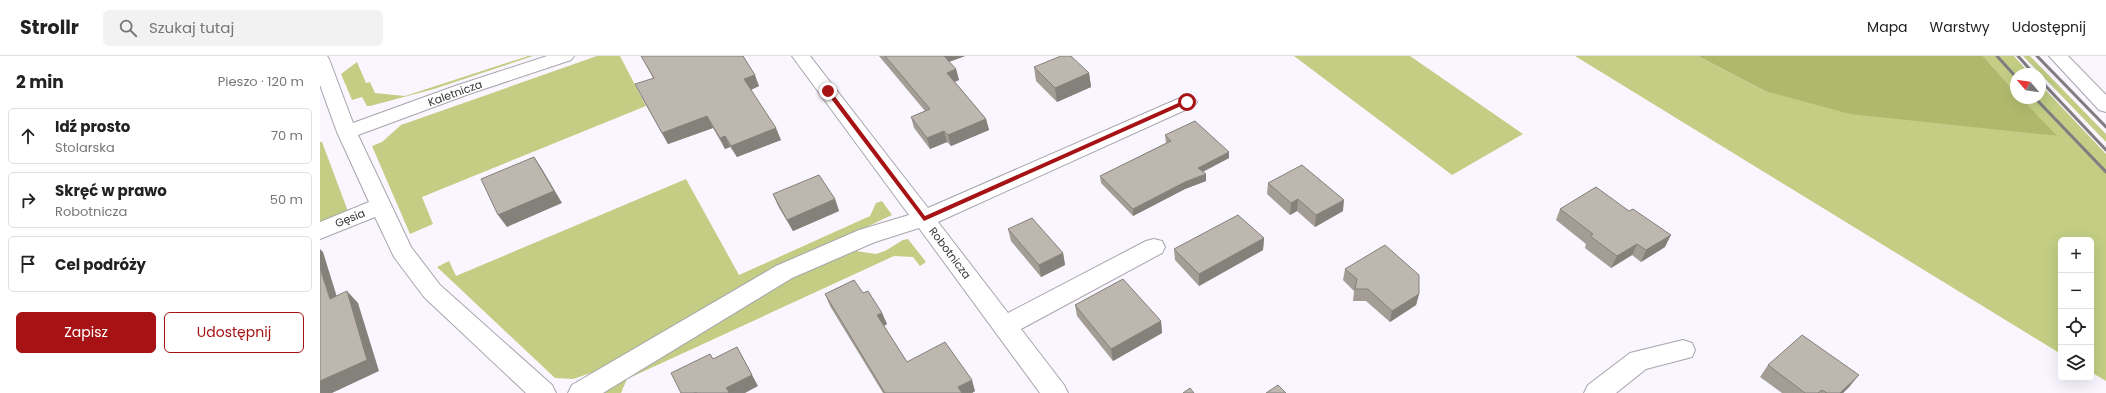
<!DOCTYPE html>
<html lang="pl">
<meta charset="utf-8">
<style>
:root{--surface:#fff;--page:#f2f2f2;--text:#222;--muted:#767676;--line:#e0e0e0;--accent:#a71214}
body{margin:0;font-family:Poppins,sans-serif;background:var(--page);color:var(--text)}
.controls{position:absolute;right:12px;bottom:12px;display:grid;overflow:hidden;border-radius:6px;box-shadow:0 4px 16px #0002}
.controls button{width:36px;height:36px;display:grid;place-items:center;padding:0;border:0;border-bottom:1px solid var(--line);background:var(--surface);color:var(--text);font:20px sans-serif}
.compass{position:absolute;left:1690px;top:12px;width:36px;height:36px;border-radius:50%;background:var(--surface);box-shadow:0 4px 16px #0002;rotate:299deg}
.stop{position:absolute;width:12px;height:12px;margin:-9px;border:3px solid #a71214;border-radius:50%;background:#fff}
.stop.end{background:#a71214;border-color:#fff;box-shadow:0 1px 4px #0008}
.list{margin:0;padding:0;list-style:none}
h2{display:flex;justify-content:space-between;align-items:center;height:52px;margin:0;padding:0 16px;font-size:17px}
h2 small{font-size:13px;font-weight:400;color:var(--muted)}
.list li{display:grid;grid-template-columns:26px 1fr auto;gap:12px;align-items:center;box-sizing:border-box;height:56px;margin:0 8px 8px;padding:0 8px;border:1px solid var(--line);border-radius:6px}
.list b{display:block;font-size:15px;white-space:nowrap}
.list p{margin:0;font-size:13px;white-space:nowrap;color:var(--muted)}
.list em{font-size:13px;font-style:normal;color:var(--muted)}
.actions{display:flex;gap:8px;padding:12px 16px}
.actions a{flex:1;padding:9px 0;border:1px solid var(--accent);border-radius:6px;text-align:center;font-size:14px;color:var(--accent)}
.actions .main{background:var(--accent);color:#fff}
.icon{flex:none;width:22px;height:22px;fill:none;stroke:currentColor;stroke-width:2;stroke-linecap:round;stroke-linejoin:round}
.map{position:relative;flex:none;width:1786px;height:337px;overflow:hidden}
header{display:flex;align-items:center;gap:24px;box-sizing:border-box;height:56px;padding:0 20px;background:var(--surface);border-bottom:1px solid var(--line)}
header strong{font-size:19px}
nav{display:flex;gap:22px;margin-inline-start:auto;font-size:14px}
.search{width:280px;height:36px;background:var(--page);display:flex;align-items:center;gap:10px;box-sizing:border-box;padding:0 14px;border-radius:6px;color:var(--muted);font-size:15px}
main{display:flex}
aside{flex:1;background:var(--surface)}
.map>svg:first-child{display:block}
.green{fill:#c3ce84}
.forest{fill:#afb96c}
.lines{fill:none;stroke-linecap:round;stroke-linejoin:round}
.minor-casing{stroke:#a8a4ac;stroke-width:2}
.minor{fill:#fff;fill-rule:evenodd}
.rail{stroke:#7f7d82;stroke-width:3}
.wall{fill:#a39d96}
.shaded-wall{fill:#84807a}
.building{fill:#bdb7af;stroke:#84807a}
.route{fill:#a71214}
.labels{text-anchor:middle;stroke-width:3;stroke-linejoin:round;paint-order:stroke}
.street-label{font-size:11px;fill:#343336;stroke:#fff}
</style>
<header>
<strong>Strollr</strong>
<div class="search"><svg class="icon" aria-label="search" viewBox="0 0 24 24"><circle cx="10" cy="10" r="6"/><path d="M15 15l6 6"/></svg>Szukaj tutaj</div>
<nav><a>Mapa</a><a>Warstwy</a><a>Udostępnij</a></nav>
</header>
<main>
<aside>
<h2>2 min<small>Pieszo · 120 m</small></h2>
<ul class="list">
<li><svg class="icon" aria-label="ahead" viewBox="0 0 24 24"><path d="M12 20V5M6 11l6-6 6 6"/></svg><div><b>Idź prosto</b><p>Stolarska</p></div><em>70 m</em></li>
<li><svg class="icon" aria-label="right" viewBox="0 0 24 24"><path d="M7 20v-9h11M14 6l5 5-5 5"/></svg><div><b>Skręć w prawo</b><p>Robotnicza</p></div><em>50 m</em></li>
<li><svg class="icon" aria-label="arrive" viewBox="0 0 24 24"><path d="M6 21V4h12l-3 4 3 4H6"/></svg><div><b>Cel podróży</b></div></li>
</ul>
<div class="actions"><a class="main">Zapisz</a><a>Udostępnij</a></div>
</aside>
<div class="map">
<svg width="1786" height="337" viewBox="0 0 1786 337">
<rect width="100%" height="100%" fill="#faf6ff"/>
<g class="green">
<polygon points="208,0 213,0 114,33 50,50 47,50 42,41 32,44 21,18 37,6 46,27 50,26 55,37 85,40"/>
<polygon points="277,0 300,0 326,50 102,141 113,168 90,178 52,90 62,86 81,69"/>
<polygon points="974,0 1090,0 1203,78 1132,119"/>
<polygon points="1255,0 1378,0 1445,35 1736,80 1701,42 1720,42 1720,28 1786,98 1786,325 1771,316 1771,184 1741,184 1741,298"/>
<polygon points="1663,0 1694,0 1710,18 1696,18 1696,37"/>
<polygon points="1703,0 1710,0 1786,78 1786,86"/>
<polygon points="0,86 2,86 29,158 0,169"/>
<polygon points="366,123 419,219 550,160 556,147 562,145 572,159 472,206 274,316 253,323 235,322 117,211 129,205 136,220"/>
<polygon points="588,183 606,206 600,210 593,201 574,200 307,323 301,337 274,337 436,239 510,202 536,195 556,198 565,195 583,184"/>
</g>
<polygon class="forest" points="1378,0 1663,0 1696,37 1696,42 1701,42 1737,80 1530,58 1445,35"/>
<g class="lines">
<g class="minor-casing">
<g id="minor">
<polygon points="0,0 7,0 9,3 33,67 135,30 227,0 254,0 251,4 149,38 38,79 91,191 120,229 232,329 236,337 206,337 104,241 74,201 55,161 0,183 0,166 49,146 17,76 0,29"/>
<polygon points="472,0 490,0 608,152 860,42 867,40 874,42 877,46 874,50 618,166 688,257 826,185 834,183 842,185 845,191 842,197 701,273 744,329 748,337 720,337 599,172 555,186 472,222 283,337 248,337 252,329 456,210 539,174 589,159"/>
<polygon points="1729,0 1748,0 1786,39 1786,56 1779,54"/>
<polygon points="1363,284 1372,287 1375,294 1372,301 1326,313 1296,337 1264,337 1268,329 1310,297"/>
</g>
</g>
<use href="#minor" class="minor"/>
<g class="rail">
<polyline points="1677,0 1696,21"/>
<polyline points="1698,0 1714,18"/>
<polyline points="1717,0 1786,71"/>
<polyline points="1720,24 1786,94"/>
<polyline points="1715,42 1786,116"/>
</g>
</g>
<g class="wall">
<polygon points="321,0 423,0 439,30 431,34 461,84 417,101 410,91 405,93 393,72 348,88 321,40 333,22"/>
<polygon points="559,0 645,0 629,6 636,13 639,24 635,26 666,63 669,74 631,90 627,86 610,93 594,72 591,61 605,55"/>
<polygon points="714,11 769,17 771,31 737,46 716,25"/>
<polygon points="845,79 909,102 883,116 886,125 865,133 813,160 781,127 780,120 846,87"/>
<polygon points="948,127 1023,155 995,171 977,155 970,159 947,138"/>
<polygon points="453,138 515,143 519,155 473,175 458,150"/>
<polygon points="1240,153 1345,191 1321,206 1312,199 1291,212 1265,192 1266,188 1236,164"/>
<polygon points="688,173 743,197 745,209 721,221 691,185"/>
<polygon points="944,182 943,194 879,230 855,204 854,193"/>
<polygon points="1025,213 1099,238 1096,249 1070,266 1046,245 1033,245 1034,235 1023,224"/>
<polygon points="543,237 562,257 567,268 564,270 587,306 655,335 652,337 563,337 510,250 505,238"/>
<polygon points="755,249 841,265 842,277 793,305 757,260"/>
<polygon points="1448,309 1530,330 1523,337 1462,337 1440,321"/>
</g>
<g class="shaded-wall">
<polygon points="621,0 645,0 623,8"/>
<polygon points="636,13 639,24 629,28 627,17"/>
<polygon points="769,17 771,31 737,46 735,32"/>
<polygon points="435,19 439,30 428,35 424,23"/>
<polygon points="387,60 393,72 348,88 342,77"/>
<polygon points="666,63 669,74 631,90 628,79"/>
<polygon points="456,72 461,84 417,101 411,90"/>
<polygon points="624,75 627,86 610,93 607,82"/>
<polygon points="405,80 410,91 405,93 400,82"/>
<polygon points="909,96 909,102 878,118 878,112"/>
<polygon points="214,101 222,113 242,147 187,171 178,159"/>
<polygon points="886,118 886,125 865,133 813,160 813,153 865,126"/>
<polygon points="515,143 519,155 473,175 467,164"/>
<polygon points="978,143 977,155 970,159 971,147"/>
<polygon points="1024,144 1023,155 995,171 996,159"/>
<polygon points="1351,179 1345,191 1321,206 1326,194"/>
<polygon points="944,182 943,194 879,230 879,218"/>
<polygon points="1317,188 1312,199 1291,212 1297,200"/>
<polygon points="0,193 3,196 21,254 10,243 0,212"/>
<polygon points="743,197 745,209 721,221 719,209"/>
<polygon points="27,235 38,247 59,315 12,337 0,337 0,325"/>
<polygon points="1099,238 1096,249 1070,266 1072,255"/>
<polygon points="562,257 567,268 562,271 557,259"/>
<polygon points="841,265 842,277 793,305 791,293"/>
<polygon points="417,291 438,330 425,337 408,337 406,332"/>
<polygon points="1539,319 1530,330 1523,337 1520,337"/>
<polygon points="652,324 655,335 652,337 640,337 638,331"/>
</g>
<g class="building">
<polygon points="321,0 423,0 435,19 424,23 456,72 411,90 405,80 400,82 387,60 342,77 315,28 334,22"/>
<polygon points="565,0 624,0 636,13 627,17 666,63 628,79 624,75 607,82 591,61 610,53"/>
<polygon points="741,0 751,0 769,17 735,32 714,11"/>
<polygon points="875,65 909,96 878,112 886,118 865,126 813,153 780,120 851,85 845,79"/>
<polygon points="214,101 234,135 178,159 161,123"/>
<polygon points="982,109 1024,144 996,159 978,143 971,147 948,127"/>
<polygon points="499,119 515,143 467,164 453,138"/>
<polygon points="1276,131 1309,155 1313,153 1351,179 1326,194 1317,188 1297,200 1270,180 1273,178 1240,153"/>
<polygon points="918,159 944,182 879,218 854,193"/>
<polygon points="712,162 743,197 719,209 688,173"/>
<polygon points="1065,189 1099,219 1099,238 1072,255 1048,233 1035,233 1037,223 1025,213"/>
<polygon points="0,212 10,243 27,235 47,304 0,325"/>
<polygon points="803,223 841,265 791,293 755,249"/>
<polygon points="534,224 543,237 548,235 562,257 557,259 587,306 625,286 652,324 638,331 642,337 565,337 505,238"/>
<polygon points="1482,279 1539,319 1520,337 1507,337 1502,334 1498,337 1485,337 1448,309"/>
<polygon points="417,291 432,319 406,332 409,336 408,337 376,337 376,336 374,337 361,337 351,317 390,298 393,303"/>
<polygon points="958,329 966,337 946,337"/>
<polygon points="870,332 874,337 863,337"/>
</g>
<polygon class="route" points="506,34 510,34 605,160 865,44 870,46 604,165 506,36"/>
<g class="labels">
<g class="street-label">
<text transform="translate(135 37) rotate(-20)" y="4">Kaletnicza</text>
<text transform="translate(30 162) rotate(-22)" y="4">Gęsia</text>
<text transform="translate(630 197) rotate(53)" y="4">Robotnicza</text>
</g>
</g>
</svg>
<div class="controls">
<button>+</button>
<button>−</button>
<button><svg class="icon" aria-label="locate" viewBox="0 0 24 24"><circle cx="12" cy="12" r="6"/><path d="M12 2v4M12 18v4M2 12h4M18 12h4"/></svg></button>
<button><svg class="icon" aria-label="layers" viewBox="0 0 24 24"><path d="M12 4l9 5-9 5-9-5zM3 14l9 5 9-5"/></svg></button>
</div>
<svg class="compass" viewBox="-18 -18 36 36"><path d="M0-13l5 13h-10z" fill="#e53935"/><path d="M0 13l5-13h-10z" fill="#767676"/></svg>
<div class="stop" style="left:867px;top:46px"></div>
<div class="stop end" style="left:508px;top:35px"></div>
</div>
</main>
